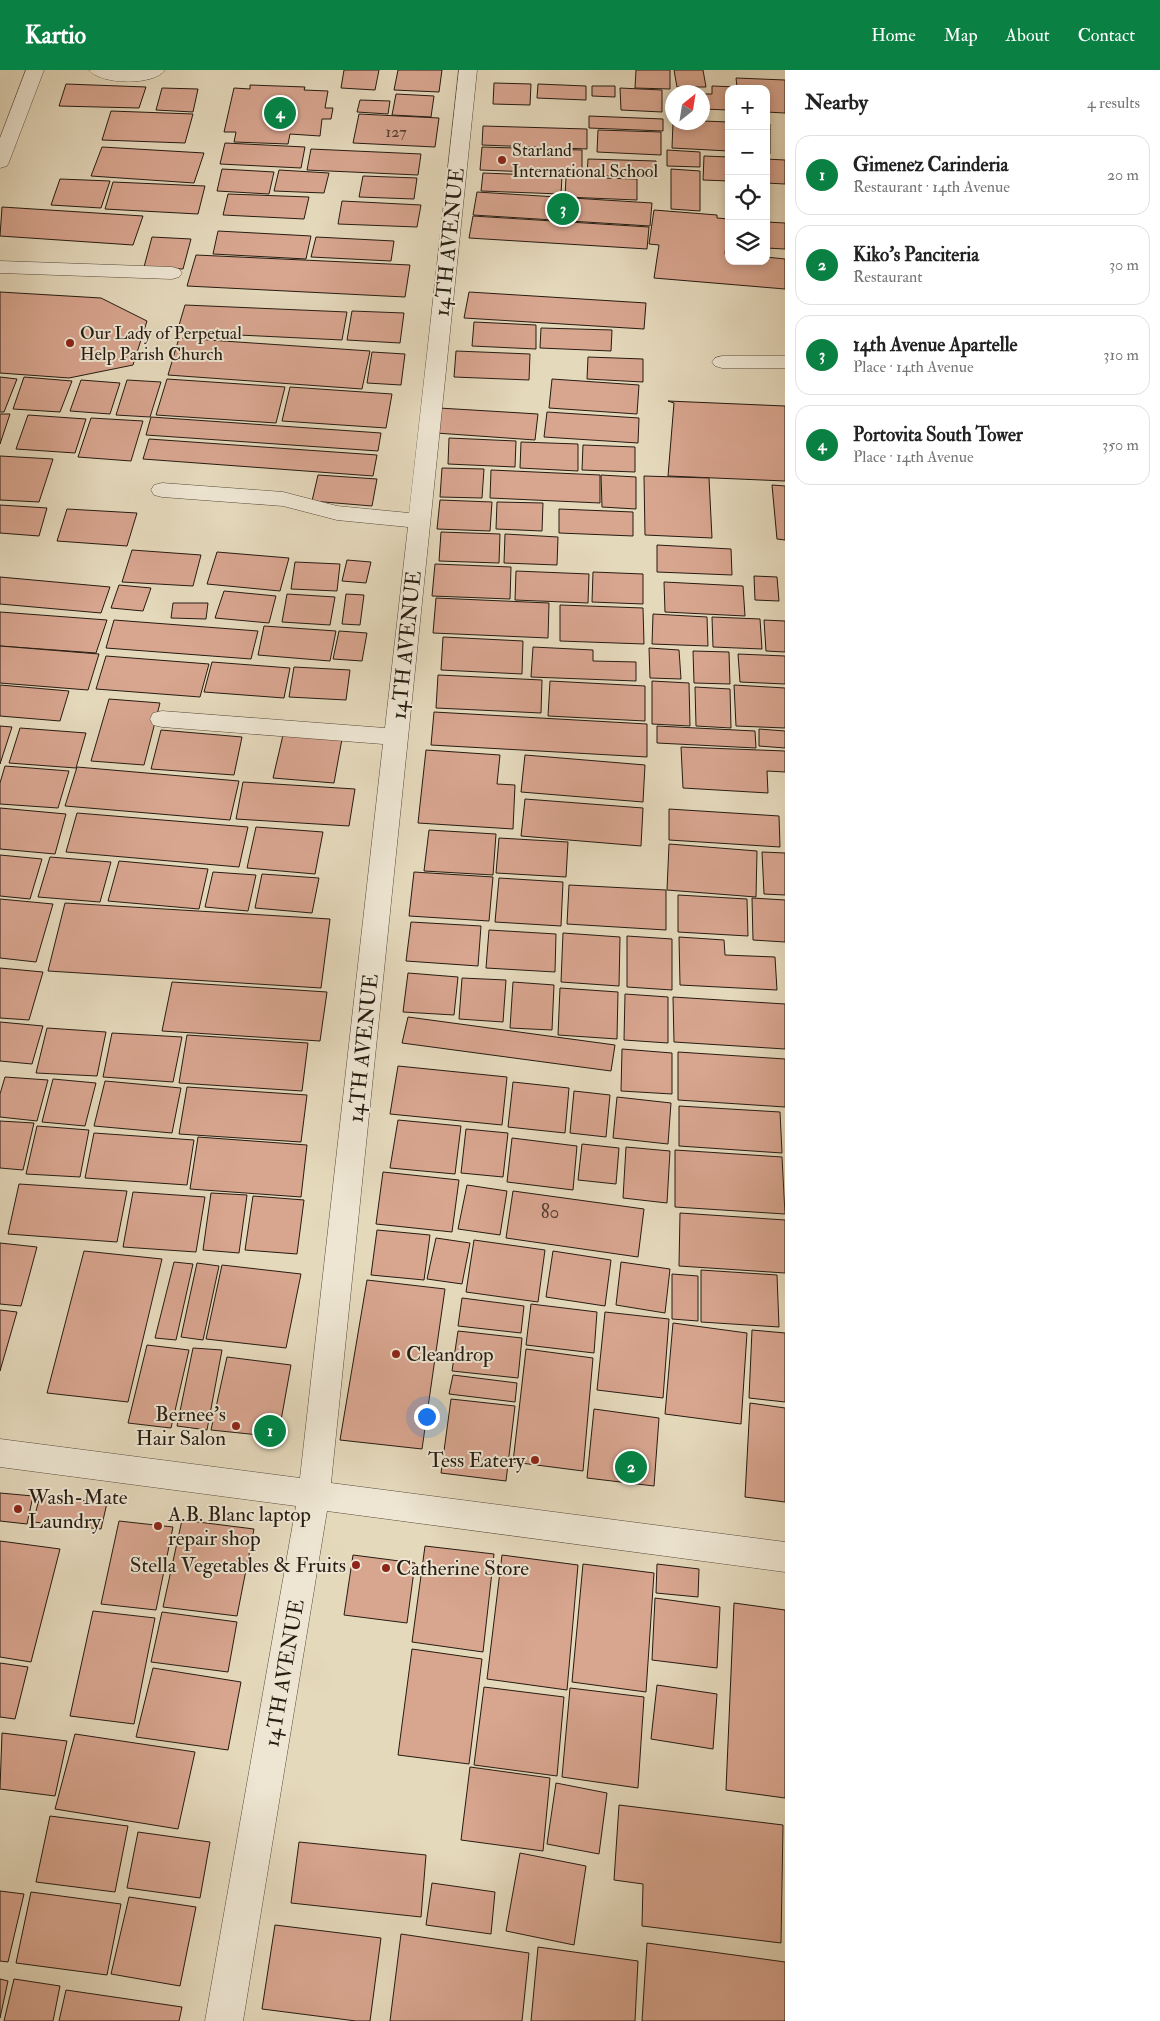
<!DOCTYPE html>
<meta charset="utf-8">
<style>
:root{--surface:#fff;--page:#f2f2f2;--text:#222;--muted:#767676;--line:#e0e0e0;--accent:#0b8043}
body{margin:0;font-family:"IM FELL Double Pica",serif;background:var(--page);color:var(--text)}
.controls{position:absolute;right:15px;top:15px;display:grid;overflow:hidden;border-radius:10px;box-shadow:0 2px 8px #0003}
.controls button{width:45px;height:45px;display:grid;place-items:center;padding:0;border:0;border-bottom:1px solid var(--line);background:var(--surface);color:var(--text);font:25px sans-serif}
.compass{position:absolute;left:665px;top:15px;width:45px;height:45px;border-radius:50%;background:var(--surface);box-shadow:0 2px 8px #0003;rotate:30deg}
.you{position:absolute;left:426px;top:1346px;width:18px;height:18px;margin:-12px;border:4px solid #fff;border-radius:50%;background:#1a73e8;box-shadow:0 0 0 8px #1a73e833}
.badge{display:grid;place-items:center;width:32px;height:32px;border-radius:50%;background:var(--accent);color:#fff;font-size:16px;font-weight:700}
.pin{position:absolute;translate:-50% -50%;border:2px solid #fff;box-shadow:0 1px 5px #0006}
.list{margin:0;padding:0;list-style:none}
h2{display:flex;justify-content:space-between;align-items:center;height:65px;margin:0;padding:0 20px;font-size:21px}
h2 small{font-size:16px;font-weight:400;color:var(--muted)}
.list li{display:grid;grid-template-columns:32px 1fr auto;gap:15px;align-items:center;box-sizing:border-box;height:80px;margin:0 10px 10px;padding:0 10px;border:1px solid var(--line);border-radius:15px}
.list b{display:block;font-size:19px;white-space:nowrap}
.list p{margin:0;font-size:16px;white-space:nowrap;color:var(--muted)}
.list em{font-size:16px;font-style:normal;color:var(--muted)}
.icon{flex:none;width:28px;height:28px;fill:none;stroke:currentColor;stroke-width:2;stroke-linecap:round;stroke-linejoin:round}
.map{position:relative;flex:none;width:785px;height:1951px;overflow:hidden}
header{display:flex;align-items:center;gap:30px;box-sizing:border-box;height:70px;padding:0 25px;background:var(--accent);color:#fff}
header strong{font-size:24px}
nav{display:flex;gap:28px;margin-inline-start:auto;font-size:18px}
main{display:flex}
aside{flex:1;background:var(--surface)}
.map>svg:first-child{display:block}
.building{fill:#d8a58f;stroke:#261b11}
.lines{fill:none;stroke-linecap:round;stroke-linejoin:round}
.minor-casing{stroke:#564a3c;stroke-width:1}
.minor{fill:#eee6d3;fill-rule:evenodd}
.poi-dot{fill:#8f2418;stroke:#eee6d3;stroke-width:2}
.labels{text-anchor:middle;stroke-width:4;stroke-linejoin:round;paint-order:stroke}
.far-number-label{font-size:16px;fill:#523e30}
.far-poi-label{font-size:18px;fill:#261b11;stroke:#eee6d3;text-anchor:start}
.number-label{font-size:19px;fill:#523e30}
.street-label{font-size:21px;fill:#261b11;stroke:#eee6d3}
.poi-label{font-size:21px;fill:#261b11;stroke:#eee6d3;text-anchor:start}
</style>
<header>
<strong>Kartio</strong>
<nav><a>Home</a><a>Map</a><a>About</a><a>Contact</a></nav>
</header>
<main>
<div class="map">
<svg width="785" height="1951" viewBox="0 0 785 1951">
<rect width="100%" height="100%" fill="#e5d9bc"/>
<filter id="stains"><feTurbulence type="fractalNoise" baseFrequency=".004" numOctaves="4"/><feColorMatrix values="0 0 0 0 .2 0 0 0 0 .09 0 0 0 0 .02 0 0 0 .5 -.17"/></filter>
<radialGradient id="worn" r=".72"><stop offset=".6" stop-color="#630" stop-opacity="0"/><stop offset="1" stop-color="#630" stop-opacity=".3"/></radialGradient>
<g class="building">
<polygon points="344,0 379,0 375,20 341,18"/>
<polygon points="398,0 442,0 439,22 394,20"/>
<polygon points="636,0 670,0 670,19 635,18"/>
<polygon points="674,0 703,0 706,17 677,17"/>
<polygon points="736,8 785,10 785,43 766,42 766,19 729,19 729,40 702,39 702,24 712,24 712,16 737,17"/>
<polygon points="494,13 531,14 530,35 493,34"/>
<polygon points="66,14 146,17 139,38 59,36"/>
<polygon points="538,14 586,16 586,30 537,28"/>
<polygon points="250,15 305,17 304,20 328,21 325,38 333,38 331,49 322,49 320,66 290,64 288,74 234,72 236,62 224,62 234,18 250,19"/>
<polygon points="592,16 615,16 615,27 592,26"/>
<polygon points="162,18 198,19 193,42 156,40"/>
<polygon points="620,18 662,20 662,42 621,40"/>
<polygon points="396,24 434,26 431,47 392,45"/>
<polygon points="360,30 390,31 388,44 357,42"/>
<polygon points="111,41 193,44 185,73 102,70"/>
<polygon points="359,44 439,48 435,77 353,73"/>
<polygon points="589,46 663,49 663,61 589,58"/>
<polygon points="702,51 729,52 729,81 672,78 673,52 702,52"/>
<polygon points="766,54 770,54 770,84 766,83"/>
<polygon points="483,56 587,59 587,79 482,75"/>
<polygon points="598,60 661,62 661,85 597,82"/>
<polygon points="225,73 305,77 301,98 220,94"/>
<polygon points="102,77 204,83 194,113 91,106"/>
<polygon points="482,77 582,80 582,104 480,100"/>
<polygon points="311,79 421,84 418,105 307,100"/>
<polygon points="667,80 700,82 700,97 667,96"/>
<polygon points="704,86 729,87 729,111 703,110"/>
<polygon points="588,89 656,91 657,108 587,105"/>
<polygon points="766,89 785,90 785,114 766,113"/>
<polygon points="222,99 274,102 269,124 217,121"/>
<polygon points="671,99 700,101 700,141 671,139"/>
<polygon points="279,100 329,103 324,123 274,121"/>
<polygon points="483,103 562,106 561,124 481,121"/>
<polygon points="363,106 417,108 414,129 359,127"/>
<polygon points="566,107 637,109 637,130 565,127"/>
<polygon points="60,109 110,111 101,138 51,135"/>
<polygon points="113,112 205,116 198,144 105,139"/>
<polygon points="477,122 652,133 650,156 473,145"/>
<polygon points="228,124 309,127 304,149 223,145"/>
<polygon points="342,131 421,135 417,157 338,154"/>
<polygon points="2,137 143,146 133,175 0,166"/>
<polygon points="654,140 717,145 717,148 729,149 729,175 726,174 725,184 729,184 729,191 766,191 766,187 785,189 785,219 654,208 659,175 649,174"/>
<polygon points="473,146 649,157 647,179 469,168"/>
<polygon points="766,152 785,153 785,179 766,178"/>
<polygon points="218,161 311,166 306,189 213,184"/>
<polygon points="152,167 191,169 183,199 144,197"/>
<polygon points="316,167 394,171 391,191 311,187"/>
<polygon points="196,185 410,195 405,227 187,216"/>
<polygon points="0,222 101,228 147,251 133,295 69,308 0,303"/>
<polygon points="469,222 646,233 644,259 464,248"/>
<polygon points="185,235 347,242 342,270 177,262"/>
<polygon points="352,241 404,243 400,273 347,270"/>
<polygon points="474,252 536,255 536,279 472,276"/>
<polygon points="541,258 612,260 611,281 540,278"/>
<polygon points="179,268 370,281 362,319 168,305"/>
<polygon points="456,281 530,284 529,310 454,307"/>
<polygon points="372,282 405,284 401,315 367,313"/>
<polygon points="588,287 643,289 643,312 587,309"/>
<polygon points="0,307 17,309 4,342 0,342"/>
<polygon points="24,307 72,311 60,342 13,339"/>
<polygon points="167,309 285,317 276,353 156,345"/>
<polygon points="552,309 639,315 637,344 549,338"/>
<polygon points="81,310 120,313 110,344 70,341"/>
<polygon points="127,310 161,312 150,347 116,345"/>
<polygon points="290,317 392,324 386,358 282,351"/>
<polygon points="668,331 785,336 785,411 668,406 674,333"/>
<polygon points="439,338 538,344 535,370 436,363"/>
<polygon points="547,342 639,348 638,373 544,367"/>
<polygon points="0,344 10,344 0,374"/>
<polygon points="28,345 86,349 75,383 16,379"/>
<polygon points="151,347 381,363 378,381 146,365"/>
<polygon points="91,348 143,351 131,391 78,387"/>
<polygon points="449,368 516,371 515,397 448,394"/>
<polygon points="149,369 377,385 373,406 143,389"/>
<polygon points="521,372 578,374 578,401 520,398"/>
<polygon points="583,375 635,377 635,402 582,400"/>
<polygon points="0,386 53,389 39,432 0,430"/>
<polygon points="442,398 484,399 482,428 440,427"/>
<polygon points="491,400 600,405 600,433 490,428"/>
<polygon points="318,405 377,409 372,436 312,431"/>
<polygon points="601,405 636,407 636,439 602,437"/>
<polygon points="644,406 709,408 712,468 645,465"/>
<polygon points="772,415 785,416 785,470 777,469"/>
<polygon points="440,430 492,432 490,461 437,459"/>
<polygon points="497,432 543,433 542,461 496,459"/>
<polygon points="0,435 47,438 39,466 0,463"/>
<polygon points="67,439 137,443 127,476 57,471"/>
<polygon points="559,439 633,442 633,466 559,463"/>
<polygon points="441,462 500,464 499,493 439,491"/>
<polygon points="505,464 558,467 557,495 504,493"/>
<polygon points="657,475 731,479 732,505 657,502"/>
<polygon points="132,480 201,485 193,516 122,512"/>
<polygon points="217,482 289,488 280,521 207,514"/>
<polygon points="347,490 371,492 366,513 342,511"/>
<polygon points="295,492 340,494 337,521 291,519"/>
<polygon points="435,494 511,497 510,529 432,526"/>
<polygon points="516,501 589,504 588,533 515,530"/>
<polygon points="593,502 643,504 643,534 592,532"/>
<polygon points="754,506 777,507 779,531 755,530"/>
<polygon points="0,507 110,517 101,543 0,534"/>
<polygon points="664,512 743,516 745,546 665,542"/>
<polygon points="119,515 151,518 143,541 111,538"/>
<polygon points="224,521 276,526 269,553 215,548"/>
<polygon points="287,524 335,527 330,555 282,552"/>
<polygon points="346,524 364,525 360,555 342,554"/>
<polygon points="436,528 549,533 548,568 433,563"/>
<polygon points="173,533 208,533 206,549 171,548"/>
<polygon points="560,535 643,538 644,574 560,571"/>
<polygon points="0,542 107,550 96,583 0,576"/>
<polygon points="653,544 707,547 708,576 652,574"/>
<polygon points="712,547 760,549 762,579 713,577"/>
<polygon points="114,550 258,561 251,589 106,578"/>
<polygon points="764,550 785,551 785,582 766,581"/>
<polygon points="264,556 336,561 330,591 258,585"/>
<polygon points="339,561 367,563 362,591 333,589"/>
<polygon points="443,567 523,571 522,604 441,600"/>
<polygon points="0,576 99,584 88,620 0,613"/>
<polygon points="533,577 593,580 593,591 636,592 636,611 531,607"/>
<polygon points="649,578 679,580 681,609 650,608"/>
<polygon points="693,581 729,582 730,614 694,613"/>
<polygon points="738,584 785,586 785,614 740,612"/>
<polygon points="106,586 209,594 200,627 96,619"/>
<polygon points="212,592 290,598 284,628 204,622"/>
<polygon points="294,597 350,600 346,630 289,627"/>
<polygon points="438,605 542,610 541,643 436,638"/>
<polygon points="550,611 645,616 645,651 548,646"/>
<polygon points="652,611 689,613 690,656 652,654"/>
<polygon points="0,615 69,621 60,651 0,646"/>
<polygon points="734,615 785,618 785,658 736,656"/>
<polygon points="695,617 730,619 731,658 696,656"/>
<polygon points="109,629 160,633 144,695 91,691"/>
<polygon points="434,642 647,654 647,687 431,675"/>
<polygon points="0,656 12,657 0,694"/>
<polygon points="657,656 755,661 756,678 657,673"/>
<polygon points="20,658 86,663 76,698 9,693"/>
<polygon points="759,659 785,661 785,678 759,676"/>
<polygon points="161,660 242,667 234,705 151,699"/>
<polygon points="283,665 342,669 334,713 273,708"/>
<polygon points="681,677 785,681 785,702 767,701 768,723 683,718"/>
<polygon points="426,680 500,685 497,714 515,715 513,759 418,753"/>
<polygon points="525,685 645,695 643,732 521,722"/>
<polygon points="5,696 69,701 58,738 0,734 0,713"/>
<polygon points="77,697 239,711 230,750 65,736"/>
<polygon points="243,712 355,719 349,756 236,749"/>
<polygon points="525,729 643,738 641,776 521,766"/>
<polygon points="0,738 66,744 55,784 0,779"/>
<polygon points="669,739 779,746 780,777 669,770"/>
<polygon points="77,743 248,757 239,797 66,782"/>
<polygon points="256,757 323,762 315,804 247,798"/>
<polygon points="429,760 496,764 493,805 424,801"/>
<polygon points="499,768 568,772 566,807 496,803"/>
<polygon points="669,774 757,781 756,827 667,820"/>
<polygon points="762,782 785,783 785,825 764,824"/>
<polygon points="0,785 42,789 30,829 0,826"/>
<polygon points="50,787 111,792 100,832 38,827"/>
<polygon points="119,791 208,799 199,839 108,831"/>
<polygon points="213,802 256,805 248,841 205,837"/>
<polygon points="414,802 493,807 489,851 409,846"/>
<polygon points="262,804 319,808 312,843 255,838"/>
<polygon points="499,808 563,812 561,856 495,852"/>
<polygon points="569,815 666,820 666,860 567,854"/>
<polygon points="678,825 747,829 748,866 678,862"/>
<polygon points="752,828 785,830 785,872 753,870"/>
<polygon points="0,829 53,834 36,892 0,888"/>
<polygon points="65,833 330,849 321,918 48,901"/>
<polygon points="411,852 481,856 478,896 406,891"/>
<polygon points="489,860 556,864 555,902 486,898"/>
<polygon points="563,863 620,867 619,916 561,912"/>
<polygon points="627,866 672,869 672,920 627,917"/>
<polygon points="679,867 724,870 725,885 775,887 777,920 680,915"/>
<polygon points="0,898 43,902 29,950 0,948"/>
<polygon points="408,903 458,907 454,945 403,942"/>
<polygon points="462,908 506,910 503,952 459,949"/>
<polygon points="172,912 327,922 320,971 162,961"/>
<polygon points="513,912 554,915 552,960 510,958"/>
<polygon points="560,918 618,922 617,969 558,965"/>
<polygon points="625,924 668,927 668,973 624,970"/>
<polygon points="673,927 785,934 785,979 674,972"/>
<polygon points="408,947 615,975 611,1001 402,973"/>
<polygon points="0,952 43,956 32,994 0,991"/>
<polygon points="47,958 106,962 97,1006 36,1003"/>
<polygon points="112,963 182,967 173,1012 103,1007"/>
<polygon points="187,965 308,973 302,1021 179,1013"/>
<polygon points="622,979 672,983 672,1024 621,1021"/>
<polygon points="678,982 785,989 785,1037 678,1030"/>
<polygon points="398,996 507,1007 502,1055 390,1044"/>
<polygon points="5,1007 48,1010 37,1051 0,1047 0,1024"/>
<polygon points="53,1009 96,1013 85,1056 42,1052"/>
<polygon points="105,1011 181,1018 172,1063 94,1056"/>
<polygon points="513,1012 569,1018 565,1063 508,1057"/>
<polygon points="187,1017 307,1025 301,1072 179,1064"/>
<polygon points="574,1021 610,1025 606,1067 570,1063"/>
<polygon points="617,1027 671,1033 668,1074 613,1068"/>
<polygon points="679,1036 780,1042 782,1083 679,1076"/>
<polygon points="398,1050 461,1056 455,1104 390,1098"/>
<polygon points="0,1051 34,1053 23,1100 0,1098"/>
<polygon points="37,1056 89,1060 80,1107 26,1104"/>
<polygon points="466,1059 508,1063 503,1107 461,1103"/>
<polygon points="94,1063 194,1070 187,1115 85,1108"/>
<polygon points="198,1067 307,1075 301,1127 190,1119"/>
<polygon points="512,1068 577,1076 573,1120 507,1112"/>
<polygon points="582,1074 619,1078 616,1114 578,1110"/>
<polygon points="626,1077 670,1081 667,1133 623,1128"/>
<polygon points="675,1080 782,1087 785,1144 675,1137"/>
<polygon points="383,1102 459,1110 452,1162 376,1154"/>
<polygon points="19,1114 127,1121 117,1172 8,1164"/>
<polygon points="467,1115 507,1121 500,1165 458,1159"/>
<polygon points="513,1121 644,1139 638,1187 506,1168"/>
<polygon points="133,1122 205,1127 196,1182 123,1177"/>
<polygon points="211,1123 247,1125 239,1183 203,1180"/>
<polygon points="253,1126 304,1130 297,1184 245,1180"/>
<polygon points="680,1143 785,1150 785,1203 679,1196"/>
<polygon points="377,1160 430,1165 424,1210 371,1205"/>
<polygon points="436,1168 470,1173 462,1214 427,1209"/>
<polygon points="474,1170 545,1180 538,1232 466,1222"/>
<polygon points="0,1173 37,1177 21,1236 0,1234"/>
<polygon points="84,1181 162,1189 128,1332 47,1323"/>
<polygon points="553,1181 611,1190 605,1236 546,1227"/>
<polygon points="174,1192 193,1194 176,1270 155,1268"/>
<polygon points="621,1192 670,1199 665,1243 616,1235"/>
<polygon points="197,1193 219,1196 203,1270 181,1267"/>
<polygon points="222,1195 301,1204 286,1278 206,1269"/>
<polygon points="701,1200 777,1205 779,1257 701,1252"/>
<polygon points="672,1204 698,1206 698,1251 672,1249"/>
<polygon points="367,1210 445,1219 422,1379 340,1370"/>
<polygon points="462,1228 524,1236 521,1263 458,1256"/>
<polygon points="531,1234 597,1242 594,1283 526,1275"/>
<polygon points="0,1240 17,1242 0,1301"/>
<polygon points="605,1242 669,1249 663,1328 597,1320"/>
<polygon points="673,1253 747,1263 741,1354 665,1344"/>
<polygon points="752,1260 785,1263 785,1332 749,1328"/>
<polygon points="458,1261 522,1268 518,1308 452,1301"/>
<polygon points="147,1275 189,1280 171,1358 128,1353"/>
<polygon points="193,1278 222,1280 207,1360 177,1356"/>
<polygon points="526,1279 593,1288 583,1401 513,1392"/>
<polygon points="227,1287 291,1295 278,1367 211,1360"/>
<polygon points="453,1305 517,1313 515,1332 449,1324"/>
<polygon points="451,1329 515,1336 506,1411 441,1403"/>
<polygon points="750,1333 785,1338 785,1432 745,1427"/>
<polygon points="594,1339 659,1348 654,1416 587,1408"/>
<polygon points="0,1423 33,1426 27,1454 0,1451"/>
<polygon points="40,1426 107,1433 101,1459 33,1452"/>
<polygon points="182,1450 254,1459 237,1546 163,1537"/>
<polygon points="119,1451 173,1457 156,1540 101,1534"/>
<polygon points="0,1471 60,1479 31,1592 0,1587"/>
<polygon points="425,1476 494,1484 483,1582 412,1572"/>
<polygon points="353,1485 415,1493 407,1553 344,1545"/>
<polygon points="502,1485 578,1495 567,1620 487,1609"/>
<polygon points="583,1494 654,1503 646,1622 572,1612"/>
<polygon points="657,1494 699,1499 698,1527 656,1523"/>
<polygon points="655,1528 720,1537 717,1598 652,1590"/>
<polygon points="734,1533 785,1540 785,1728 726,1720"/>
<polygon points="93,1541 155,1548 134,1654 70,1646"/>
<polygon points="162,1542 237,1552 228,1602 151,1592"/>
<polygon points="412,1579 482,1589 469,1694 398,1685"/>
<polygon points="0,1593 28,1597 15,1649 0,1647"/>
<polygon points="153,1598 241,1612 228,1680 136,1667"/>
<polygon points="657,1615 717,1624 713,1679 651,1669"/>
<polygon points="484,1617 564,1627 557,1706 474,1695"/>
<polygon points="570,1618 644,1627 638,1718 562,1707"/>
<polygon points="2,1663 67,1671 55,1726 0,1719"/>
<polygon points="75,1664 195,1682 178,1759 55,1739"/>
<polygon points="470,1697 550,1708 543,1781 461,1770"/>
<polygon points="556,1713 607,1723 599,1784 547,1774"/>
<polygon points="619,1735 783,1755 781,1873 642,1856 643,1814 614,1810"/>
<polygon points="50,1746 128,1756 115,1822 36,1812"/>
<polygon points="138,1762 210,1772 200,1828 127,1818"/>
<polygon points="299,1772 426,1785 421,1847 291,1833"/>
<polygon points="520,1783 586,1796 574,1875 506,1861"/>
<polygon points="432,1813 495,1822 491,1864 426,1855"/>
<polygon points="0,1821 24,1824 8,1892 0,1891"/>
<polygon points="31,1822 121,1834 107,1905 16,1893"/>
<polygon points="129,1827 196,1837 180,1916 111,1904"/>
<polygon points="275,1855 381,1868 370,1951 356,1951 262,1939"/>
<polygon points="401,1864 529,1883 522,1951 390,1951"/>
<polygon points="647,1873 785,1892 785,1951 642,1951"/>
<polygon points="538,1877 638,1891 635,1951 531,1951"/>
<polygon points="0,1909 8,1911 0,1948"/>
<polygon points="14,1909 60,1916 53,1951 4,1951"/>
<polygon points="66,1920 182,1937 179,1951 59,1951"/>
</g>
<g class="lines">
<g class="minor-casing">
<g id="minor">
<polygon points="26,0 44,0 9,92 7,96 0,98 0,68"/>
<path d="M89 0H165C154 16 100 15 89 0Z"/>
<polygon points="459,0 477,0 331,1413 785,1472 785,1502 327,1441 243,1951 205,1951 296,1436 0,1397 0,1369 300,1408 383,674 162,657 153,655 150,649 153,643 162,641 385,658 408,457 337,450 283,436 162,427 154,425 151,420 154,415 162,413 283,422 337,436 409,443"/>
<polygon points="0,191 172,197 179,199 182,203 179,207 172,209 0,203"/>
<polygon points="722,286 785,286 785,298 722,298 715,296 712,292 715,288"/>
</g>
</g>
<use href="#minor" class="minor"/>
</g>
<g class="poi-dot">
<circle cx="502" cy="90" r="5"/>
<circle cx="70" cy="273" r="5"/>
<circle cx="396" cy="1284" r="5"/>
<circle cx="236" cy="1356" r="5"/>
<circle cx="535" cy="1390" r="5"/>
<circle cx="18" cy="1439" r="5"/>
<circle cx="158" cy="1456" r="5"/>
<circle cx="356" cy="1495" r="5"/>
<circle cx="386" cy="1498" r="5"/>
</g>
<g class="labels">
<g class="far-number-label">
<text x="396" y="67">127</text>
</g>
<g class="far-poi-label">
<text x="512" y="86">Starland<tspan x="512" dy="21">International School</tspan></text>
<text x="80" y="269">Our Lady of Perpetual<tspan x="80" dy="21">Help Parish Church</tspan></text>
</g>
<g class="number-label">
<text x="550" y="1148">80</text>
</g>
<g class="street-label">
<text transform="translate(449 172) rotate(-84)" y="7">14TH AVENUE</text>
<text transform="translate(406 575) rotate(-84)" y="7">14TH AVENUE</text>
<text transform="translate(363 978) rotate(-84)" y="7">14TH AVENUE</text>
<text transform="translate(284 1603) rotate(-80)" y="7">14TH AVENUE</text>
</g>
<g class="poi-label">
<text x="406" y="1291">Cleandrop</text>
<text x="226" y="1351" text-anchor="end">Bernee's<tspan x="226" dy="24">Hair Salon</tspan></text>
<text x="525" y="1397" text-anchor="end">Tess Eatery</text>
<text x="28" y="1434">Wash-Mate<tspan x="28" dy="24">Laundry</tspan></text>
<text x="168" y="1451">A.B. Blanc laptop<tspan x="168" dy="24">repair shop</tspan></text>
<text x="346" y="1502" text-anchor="end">Stella Vegetables &amp; Fruits</text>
<text x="396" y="1505">Catherine Store</text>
</g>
</g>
<rect width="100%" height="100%" filter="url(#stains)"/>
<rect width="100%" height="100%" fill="url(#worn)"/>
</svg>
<div class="controls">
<button>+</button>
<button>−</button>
<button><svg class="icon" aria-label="locate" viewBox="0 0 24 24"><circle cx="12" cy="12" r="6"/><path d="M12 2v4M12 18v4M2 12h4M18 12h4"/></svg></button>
<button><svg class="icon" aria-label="layers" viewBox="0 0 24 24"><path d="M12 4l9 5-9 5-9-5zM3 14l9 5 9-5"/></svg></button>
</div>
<svg class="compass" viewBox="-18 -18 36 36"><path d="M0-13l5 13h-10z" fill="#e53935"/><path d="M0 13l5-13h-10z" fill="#767676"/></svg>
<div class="you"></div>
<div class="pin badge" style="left:270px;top:1361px">1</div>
<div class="pin badge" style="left:631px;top:1397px">2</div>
<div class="pin badge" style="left:563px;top:139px">3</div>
<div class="pin badge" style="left:280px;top:43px">4</div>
</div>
<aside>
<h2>Nearby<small>4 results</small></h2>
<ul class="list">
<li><span class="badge">1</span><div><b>Gimenez Carinderia</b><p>Restaurant · 14th Avenue</p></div><em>20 m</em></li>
<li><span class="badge">2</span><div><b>Kiko's Panciteria</b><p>Restaurant</p></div><em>30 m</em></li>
<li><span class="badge">3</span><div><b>14th Avenue Apartelle</b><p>Place · 14th Avenue</p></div><em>310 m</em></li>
<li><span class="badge">4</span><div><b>Portovita South Tower</b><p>Place · 14th Avenue</p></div><em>350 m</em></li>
</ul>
</aside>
</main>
